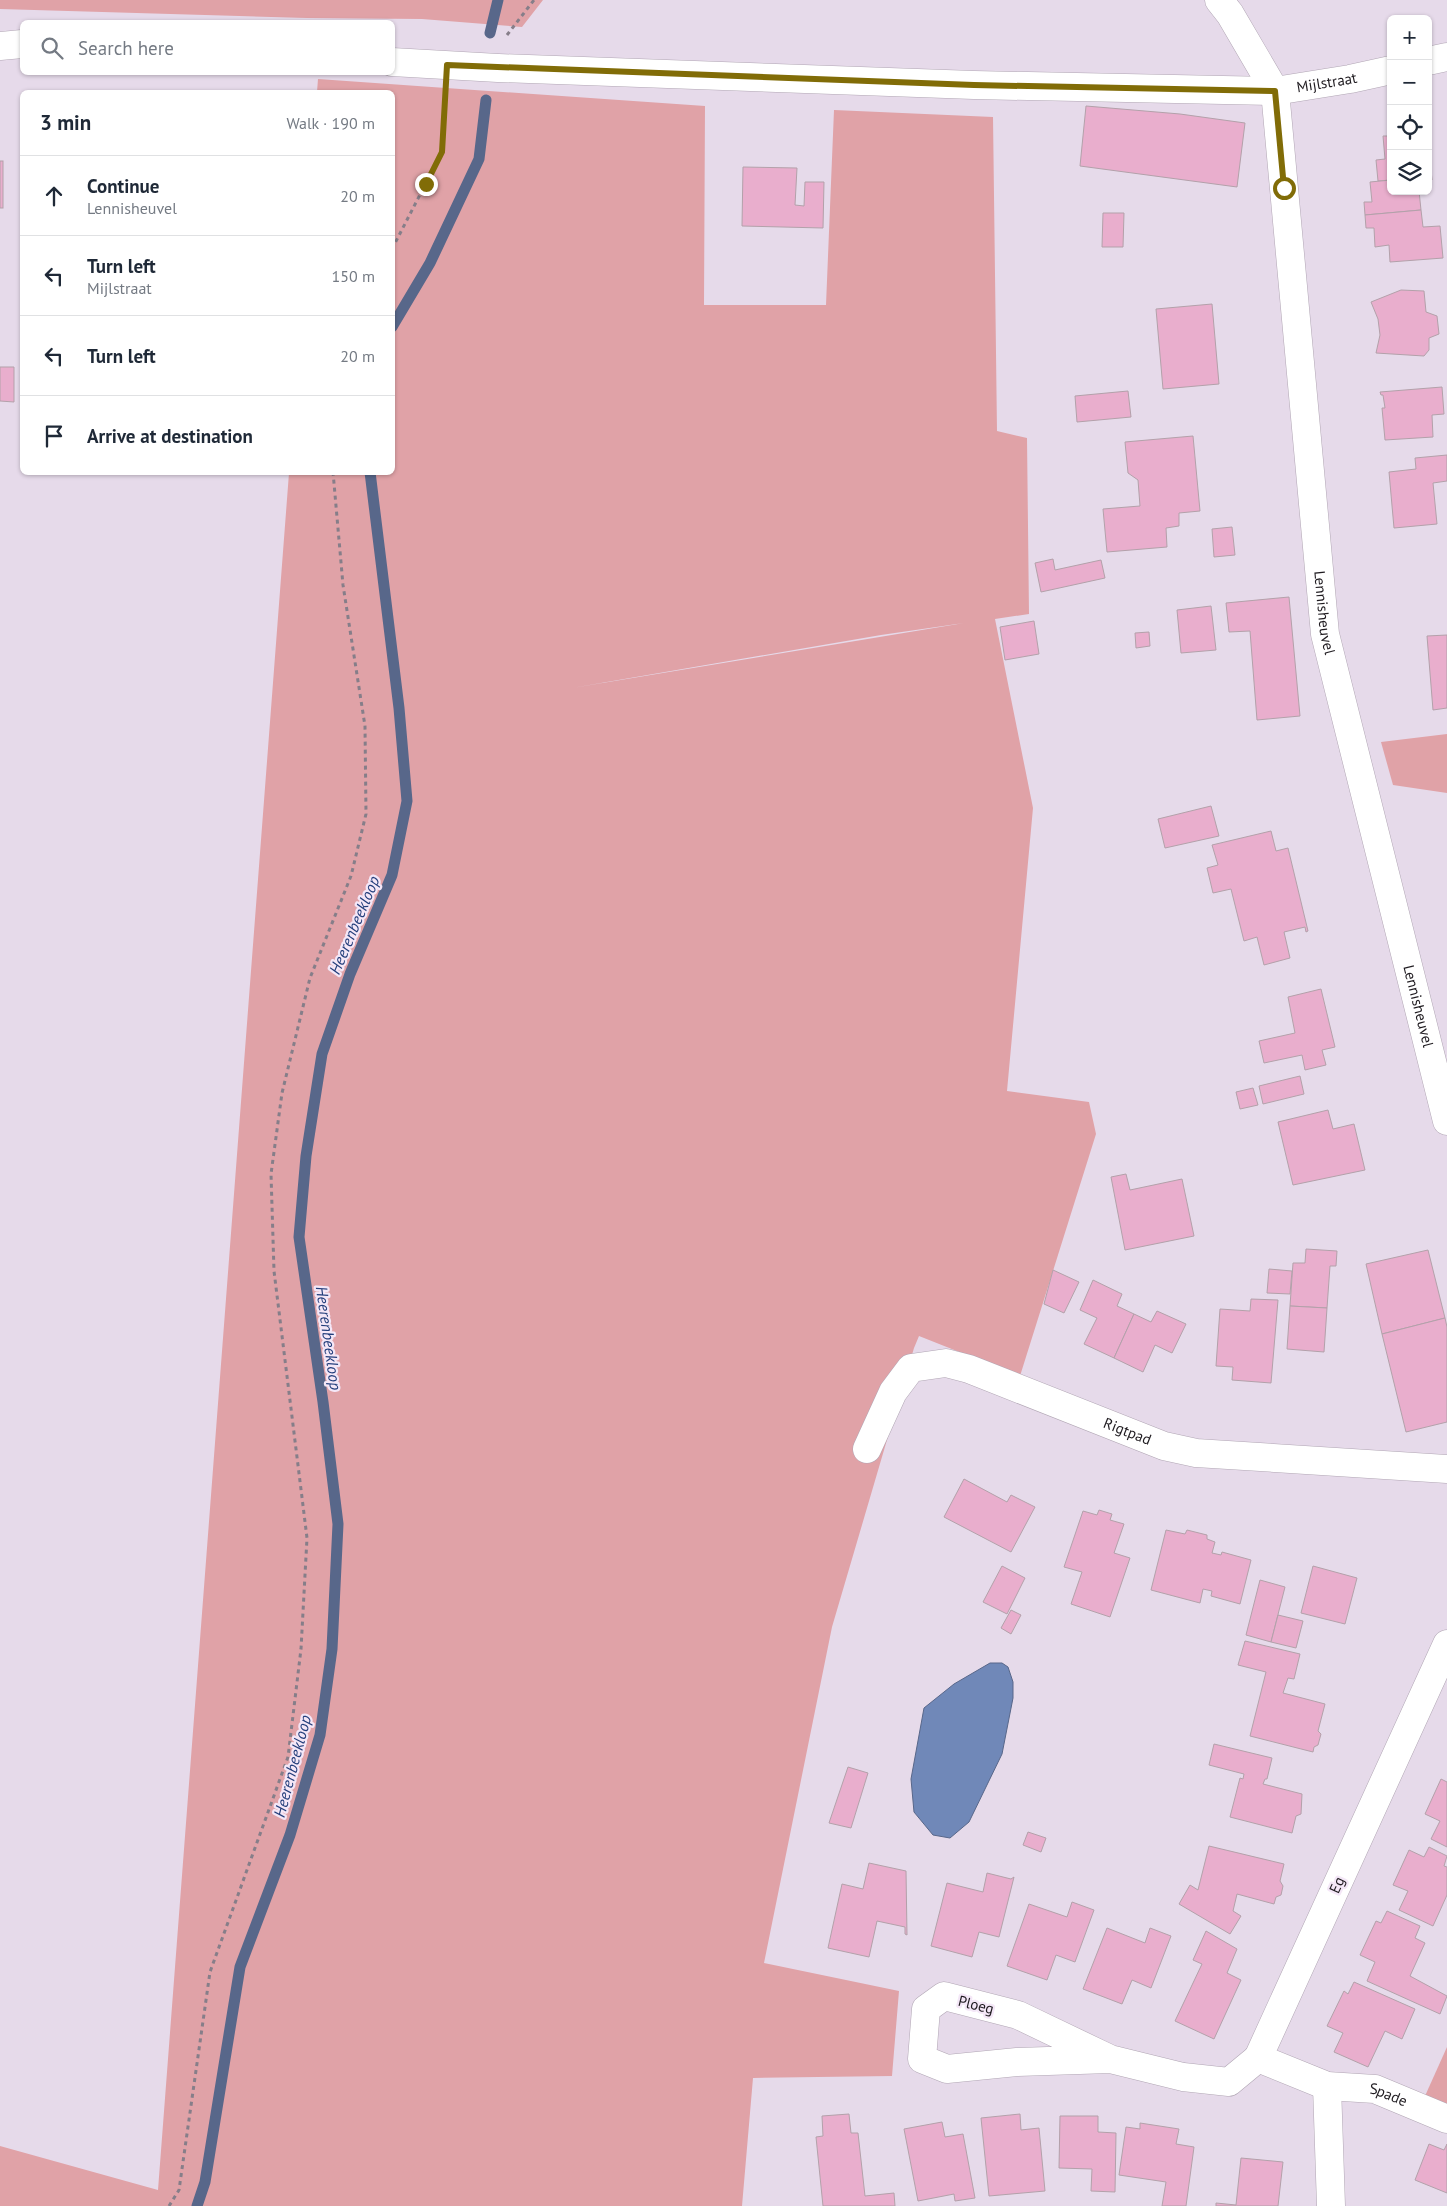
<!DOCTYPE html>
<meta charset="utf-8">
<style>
:root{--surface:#fff;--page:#f6f6f7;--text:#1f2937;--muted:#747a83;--line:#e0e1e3}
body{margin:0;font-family:"PT Sans",sans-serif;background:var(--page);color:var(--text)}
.controls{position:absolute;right:15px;top:15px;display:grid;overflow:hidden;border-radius:8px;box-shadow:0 1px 4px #0004}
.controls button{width:45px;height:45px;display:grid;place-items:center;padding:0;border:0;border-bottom:1px solid var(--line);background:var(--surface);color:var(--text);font:25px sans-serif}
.stop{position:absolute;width:15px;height:15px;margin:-11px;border:4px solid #816c07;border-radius:50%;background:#fff}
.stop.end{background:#816c07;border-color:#fff;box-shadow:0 1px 5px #0008}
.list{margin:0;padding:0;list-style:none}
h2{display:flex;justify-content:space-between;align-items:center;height:65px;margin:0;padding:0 20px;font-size:21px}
h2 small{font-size:16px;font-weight:400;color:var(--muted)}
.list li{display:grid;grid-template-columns:32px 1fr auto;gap:15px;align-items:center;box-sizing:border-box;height:80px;padding:0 20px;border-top:1px solid var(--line)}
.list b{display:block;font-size:19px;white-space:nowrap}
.list p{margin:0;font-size:16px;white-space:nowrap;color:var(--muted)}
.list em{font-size:16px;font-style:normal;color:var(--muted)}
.icon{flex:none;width:28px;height:28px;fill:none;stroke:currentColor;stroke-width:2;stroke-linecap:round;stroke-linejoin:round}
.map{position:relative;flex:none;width:1447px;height:2206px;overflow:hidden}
.search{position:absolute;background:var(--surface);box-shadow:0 1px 4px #0004;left:20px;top:20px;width:375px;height:55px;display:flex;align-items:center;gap:12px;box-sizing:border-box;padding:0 18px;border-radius:8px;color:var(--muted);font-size:19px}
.panel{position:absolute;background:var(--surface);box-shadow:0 1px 4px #0004;left:20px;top:90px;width:375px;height:385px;border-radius:8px}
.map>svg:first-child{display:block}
.green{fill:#e0a2a7;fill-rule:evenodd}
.water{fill:#7088b8;stroke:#58678a}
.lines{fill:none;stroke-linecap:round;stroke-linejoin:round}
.stream{stroke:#58678a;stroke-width:11}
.building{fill:#e9aecd;stroke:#b3a1aa}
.minor-casing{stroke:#b1a6b4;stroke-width:29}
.path{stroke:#867e89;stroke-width:3;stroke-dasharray:4 4;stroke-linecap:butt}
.minor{stroke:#fff;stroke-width:28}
.route{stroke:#816c07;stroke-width:6}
.labels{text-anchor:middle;stroke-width:4.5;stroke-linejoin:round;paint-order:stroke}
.street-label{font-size:15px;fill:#1f1b20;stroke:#f4e7f7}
.water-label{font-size:16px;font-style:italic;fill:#233e7b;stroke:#f4e7f7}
</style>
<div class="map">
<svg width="1447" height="2206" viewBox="0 0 1447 2206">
<rect width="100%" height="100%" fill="#e6daea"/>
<g class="green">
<polygon points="0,0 543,0 522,27 422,19 307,18 0,9"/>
<path d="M318 79 705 106 704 305H826L834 110 993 117 997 431 1027 438 1029 614 995 619 1033 808 1007 1091 1089 1102 1096 1134 1020 1376 919 1336 914 1348 832 1627 764 1963 899 1991 892 2076 753 2078 742 2206H0V2146L158 2190 289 473 392 472V92H317ZM964 623 572 688 881 635Z"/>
<polygon points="1447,734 1447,793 1393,785 1381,742"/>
<polygon points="1447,2047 1447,2105 1425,2096"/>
</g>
<polygon class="water" points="990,1663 1002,1663 1008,1667 1013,1682 1013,1698 1002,1754 969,1822 950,1838 933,1835 914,1812 911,1779 924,1708 954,1684"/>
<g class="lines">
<g class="stream">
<polyline points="490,33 498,0"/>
<polyline points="392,327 430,263 479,159 486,100"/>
<polyline points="197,2206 205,2182 240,1967 290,1835 320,1735 332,1649 338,1524 323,1402 299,1237 306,1156 322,1054 350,974 392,875 407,801 399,708 370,472"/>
</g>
</g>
<g class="building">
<polygon points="1086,106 1180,114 1245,123 1237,187 1080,166"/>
<polygon points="1383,136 1391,136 1391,180 1378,181 1376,160 1385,159"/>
<polygon points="1428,140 1432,180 1428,180"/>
<rect x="0" y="161" width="3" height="47"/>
<polygon points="743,167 797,168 795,205 804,206 805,182 824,182 823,228 742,226"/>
<polygon points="1391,180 1391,191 1419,191 1421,210 1365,215 1364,202 1372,202 1370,182"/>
<polygon points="1421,210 1423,227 1440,226 1443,258 1390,262 1389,245 1375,247 1374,228 1366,228 1365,215"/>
<polygon points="1103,213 1124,213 1123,247 1102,247"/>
<polygon points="1401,290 1424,291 1426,312 1437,316 1439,334 1429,338 1429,350 1424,356 1376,353 1380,335 1378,319 1371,302"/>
<polygon points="1212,304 1219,384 1163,389 1156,309"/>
<polygon points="0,367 14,367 14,402 0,401"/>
<polygon points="1442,387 1444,414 1432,415 1433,437 1385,440 1382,408 1385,408 1383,395 1381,395 1380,392"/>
<polygon points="1128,391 1131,417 1077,422 1075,396"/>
<polygon points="1193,436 1200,511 1179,513 1179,526 1166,528 1167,547 1107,552 1103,509 1140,506 1138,480 1128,473 1125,442"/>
<polygon points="1447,455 1447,481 1433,483 1437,524 1394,528 1389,472 1416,469 1415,458"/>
<polygon points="1232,527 1235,555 1214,557 1212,529"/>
<polygon points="1053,559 1055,570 1101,560 1105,578 1041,592 1035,563"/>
<polygon points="1289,597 1300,716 1257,720 1250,631 1229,632 1226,603"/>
<polygon points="1211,606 1216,650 1181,653 1177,610"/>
<polygon points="1034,621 1039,654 1005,660 1000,627"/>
<polygon points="1149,632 1150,646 1136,648 1135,633"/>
<polygon points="1447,635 1447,708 1433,710 1427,636"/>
<polygon points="1211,806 1219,836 1165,848 1158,819"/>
<polygon points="1271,831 1276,851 1288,848 1308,931 1306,932 1305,927 1284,932 1290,958 1264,965 1257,937 1244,941 1231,889 1213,893 1207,868 1218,865 1212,845"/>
<polygon points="1321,989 1335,1047 1322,1050 1326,1065 1305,1070 1302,1055 1264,1063 1259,1041 1295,1033 1288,997"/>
<polygon points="1300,1076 1304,1094 1263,1104 1259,1086"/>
<polygon points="1253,1088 1258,1105 1240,1109 1236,1092"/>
<polygon points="1328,1110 1333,1129 1354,1124 1365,1170 1293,1185 1278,1122"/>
<polygon points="1126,1174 1130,1190 1182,1179 1194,1236 1125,1250 1111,1177"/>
<polygon points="1306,1249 1337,1251 1336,1266 1330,1266 1327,1308 1290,1306 1293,1263 1305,1263"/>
<polygon points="1428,1250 1445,1318 1382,1334 1366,1264"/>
<polygon points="1269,1269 1292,1271 1290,1294 1267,1293"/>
<polygon points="1053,1270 1079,1282 1064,1313 1044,1304"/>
<polygon points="1093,1280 1122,1294 1117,1306 1134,1314 1114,1358 1084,1344 1097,1318 1080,1310"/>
<polygon points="1251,1299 1278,1300 1271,1383 1232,1380 1233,1367 1216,1366 1220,1309 1250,1311"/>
<polygon points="1290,1306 1327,1308 1324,1352 1287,1349"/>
<polygon points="1157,1311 1186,1324 1172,1353 1155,1345 1143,1372 1114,1358 1134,1314 1151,1322"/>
<polygon points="1445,1318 1447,1327 1447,1422 1406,1432 1382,1334"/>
<polygon points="964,1479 1007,1502 1011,1495 1035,1507 1011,1552 944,1517"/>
<polygon points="1099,1510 1112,1514 1110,1520 1124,1524 1114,1553 1130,1558 1110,1617 1071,1604 1082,1572 1064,1567 1083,1511 1097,1515"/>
<polygon points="1166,1530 1185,1534 1187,1530 1207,1535 1207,1539 1215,1542 1212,1553 1221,1555 1222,1552 1251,1560 1240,1604 1211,1596 1212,1591 1203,1589 1200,1603 1151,1590"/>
<polygon points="1002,1566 1025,1578 1007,1614 983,1602"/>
<polygon points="1313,1566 1357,1578 1345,1624 1301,1613"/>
<polygon points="1260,1580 1285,1587 1271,1642 1246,1635"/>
<polygon points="1011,1610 1021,1615 1011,1634 1001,1628"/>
<polygon points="1278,1615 1303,1621 1296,1648 1271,1642"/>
<polygon points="1245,1641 1300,1654 1294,1679 1288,1678 1283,1693 1325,1704 1318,1731 1321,1734 1318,1745 1314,1747 1313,1752 1250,1736 1266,1672 1238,1665"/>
<polygon points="1214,1744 1272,1758 1267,1779 1265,1779 1263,1784 1302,1794 1301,1814 1296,1816 1292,1833 1230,1817 1240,1778 1243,1779 1244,1774 1209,1765"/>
<polygon points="848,1767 868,1773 851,1828 829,1823"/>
<polygon points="1441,1779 1447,1782 1447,1847 1431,1839 1440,1821 1425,1814"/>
<polygon points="1028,1832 1046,1838 1041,1852 1023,1845"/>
<polygon points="1209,1846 1284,1864 1280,1881 1283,1886 1281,1895 1276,1897 1274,1904 1237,1894 1233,1911 1241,1916 1230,1934 1179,1904 1190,1885 1198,1890"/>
<polygon points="1429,1847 1447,1856 1444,1866 1447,1867 1447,1895 1433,1926 1399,1910 1408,1891 1393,1885 1409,1850 1424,1857"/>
<polygon points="869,1863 906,1871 907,1935 905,1934 905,1927 877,1921 869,1957 828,1948 842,1884 863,1889"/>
<polygon points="987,1873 1011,1879 1014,1877 999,1937 979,1932 972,1957 931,1946 947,1883 983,1892"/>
<polygon points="1072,1902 1094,1910 1075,1962 1056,1955 1047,1980 1007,1966 1029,1904 1067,1917"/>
<polygon points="1387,1911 1420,1926 1415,1938 1425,1943 1410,1976 1447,1996 1440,2014 1367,1981 1375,1962 1360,1955 1376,1921 1381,1923"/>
<polygon points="1107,1928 1145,1943 1150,1928 1171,1936 1151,1988 1132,1980 1122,2004 1083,1989"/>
<polygon points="1206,1931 1237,1949 1227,1973 1241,1980 1214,2039 1175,2021 1202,1964 1193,1960"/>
<polygon points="1354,1982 1415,2009 1402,2039 1385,2031 1368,2067 1334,2052 1343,2033 1327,2026 1344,1991 1348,1994"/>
<polygon points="849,2114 851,2133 858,2133 865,2196 894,2193 895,2206 823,2206 816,2137 823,2136 822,2116"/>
<polygon points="1020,2114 1021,2130 1039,2128 1045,2191 989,2196 981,2118"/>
<polygon points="1060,2116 1098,2116 1098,2132 1116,2133 1115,2192 1091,2191 1092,2169 1059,2168"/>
<polygon points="942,2122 945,2137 963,2134 975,2198 955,2201 954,2194 918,2201 904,2129"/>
<polygon points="1140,2123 1179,2129 1176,2144 1194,2147 1186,2206 1162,2206 1166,2182 1119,2175 1126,2127 1140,2129"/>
<polygon points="1429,2144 1444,2150 1447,2144 1447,2193 1415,2180"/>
<polygon points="1241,2158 1283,2162 1278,2206 1216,2206 1216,2203 1236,2205"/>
</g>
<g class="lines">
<g class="minor-casing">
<g id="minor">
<path id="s1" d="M1219 0 1230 14 1275 91 1325 634 1447 1121"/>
<polyline points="0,46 22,44"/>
<polyline points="1428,61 1447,57"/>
<path id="s2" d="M392 62 498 68 974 85 1275 91 1350 79 1391 70"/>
<path id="s3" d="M867 1449 893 1392 911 1368 946 1363 969 1369 1164 1446 1196 1453 1447 1469"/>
<path id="s4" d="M1447 1644 1258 2058 1327 2086 1375 2089 1447 2119"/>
<polyline points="1110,2059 1018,2015 944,1996 926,2009 922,2059 947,2069 1017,2062 1110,2059 1183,2077 1229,2082 1258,2058"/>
<polyline points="1327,2086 1331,2206"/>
</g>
</g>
<g class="path">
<polyline points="507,35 534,0"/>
<polyline points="392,249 442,152 446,97"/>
<polyline points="169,2206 179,2190 210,1972 288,1757 301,1649 307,1538 274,1271 271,1174 282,1093 310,978 351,876 366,814 365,726 343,585 333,472"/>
</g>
<use href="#minor" class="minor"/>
</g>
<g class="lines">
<polyline class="route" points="426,184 442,152 447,65 974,85 1275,91 1284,188"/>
</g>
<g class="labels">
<g class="street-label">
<text dy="5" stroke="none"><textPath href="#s2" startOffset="936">Mijlstraat</textPath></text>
<text dy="5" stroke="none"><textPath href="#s1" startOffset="631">Lennisheuvel</textPath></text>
<text dy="5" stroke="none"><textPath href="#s1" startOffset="1036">Lennisheuvel</textPath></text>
<text dy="5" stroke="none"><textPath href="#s3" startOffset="322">Rigtpad</textPath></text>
<text transform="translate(1337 1885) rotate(-65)" y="5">Eg</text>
<text transform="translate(976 2005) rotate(14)" y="5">Ploeg</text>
<text dy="5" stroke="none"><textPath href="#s4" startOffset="592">Spade</textPath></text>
</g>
<g class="water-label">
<text transform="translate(354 925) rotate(-67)" y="6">Heerenbeekloop</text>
<text transform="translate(329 1338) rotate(82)" y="6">Heerenbeekloop</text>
<text transform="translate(292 1766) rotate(-75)" y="6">Heerenbeekloop</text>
</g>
</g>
</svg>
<div class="controls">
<button>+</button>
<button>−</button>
<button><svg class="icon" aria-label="locate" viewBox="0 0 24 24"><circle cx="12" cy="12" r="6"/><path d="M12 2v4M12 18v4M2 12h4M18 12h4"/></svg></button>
<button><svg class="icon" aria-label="layers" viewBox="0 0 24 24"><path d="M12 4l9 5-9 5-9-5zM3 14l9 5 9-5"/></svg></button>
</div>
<div class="stop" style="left:1284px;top:188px"></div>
<div class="stop end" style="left:426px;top:184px"></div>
<div class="search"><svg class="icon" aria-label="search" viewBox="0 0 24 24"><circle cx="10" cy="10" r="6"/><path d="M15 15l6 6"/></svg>Search here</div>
<section class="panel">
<h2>3 min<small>Walk · 190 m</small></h2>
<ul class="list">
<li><svg class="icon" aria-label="ahead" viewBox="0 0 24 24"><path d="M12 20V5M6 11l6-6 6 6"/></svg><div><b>Continue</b><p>Lennisheuvel</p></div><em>20 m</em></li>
<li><svg class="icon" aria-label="left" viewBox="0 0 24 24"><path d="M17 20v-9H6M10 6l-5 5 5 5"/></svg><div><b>Turn left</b><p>Mijlstraat</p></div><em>150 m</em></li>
<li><svg class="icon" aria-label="left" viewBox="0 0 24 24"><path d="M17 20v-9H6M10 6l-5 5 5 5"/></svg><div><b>Turn left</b></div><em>20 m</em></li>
<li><svg class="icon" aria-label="arrive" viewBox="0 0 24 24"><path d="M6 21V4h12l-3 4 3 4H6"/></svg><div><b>Arrive at destination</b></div></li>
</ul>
</section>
</div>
